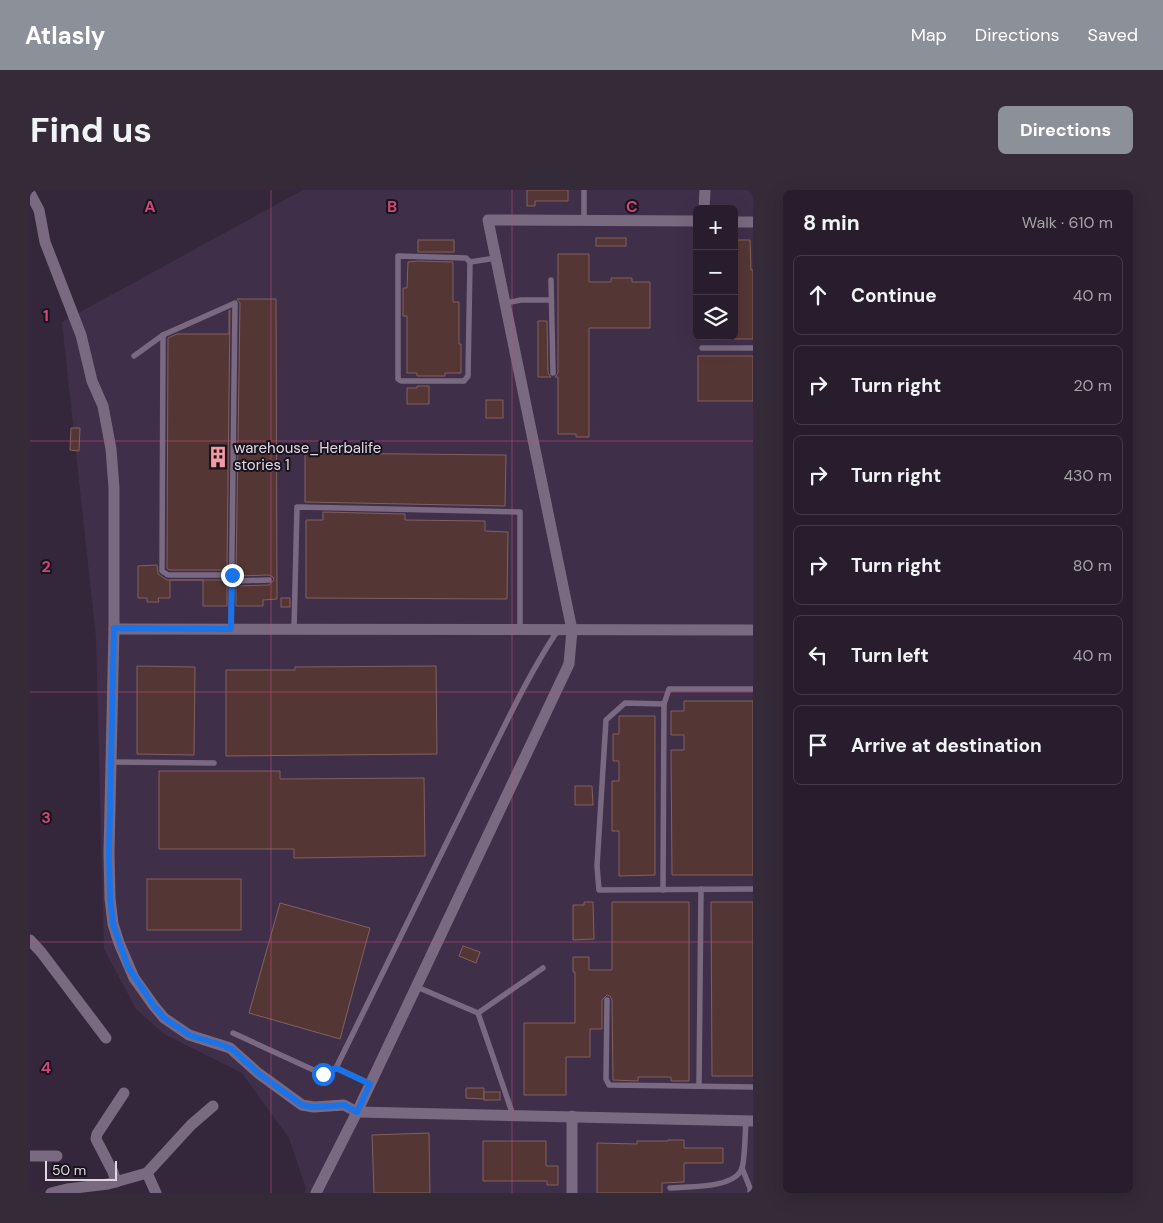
<!DOCTYPE html>
<meta charset="utf-8">
<style>
:root{--surface:#281d2c;--page:#342a38;--text:#f1f3f6;--muted:#a5a2a9;--line:#443b48;--accent:#8c9099}
body{margin:0;font-family:"DM Sans",sans-serif;background:var(--page);color:var(--text)}
.controls{position:absolute;right:15px;top:15px;display:grid;overflow:hidden;border-radius:8px;box-shadow:0 5px 20px #0002}
.controls button{width:45px;height:45px;display:grid;place-items:center;padding:0;border:0;border-bottom:1px solid var(--line);background:var(--surface);color:var(--text);font:25px sans-serif}
.scale{position:absolute;left:15px;bottom:12px;width:72px;box-sizing:border-box;padding-left:5px;border:2px solid #e0d7e5;border-top:0;font-size:14px;line-height:18px;white-space:nowrap;color:#e0d7e5;-webkit-text-stroke:4px #19131c;paint-order:stroke}
.stop{position:absolute;width:15px;height:15px;margin:-11px;border:4px solid #1a73e8;border-radius:50%;background:#fff}
.stop.end{background:#1a73e8;border-color:#fff;box-shadow:0 1px 5px #0008}
.list{margin:0;padding:0;list-style:none}
h2{display:flex;justify-content:space-between;align-items:center;height:65px;margin:0;padding:0 20px;font-size:21px}
h2 small{font-size:16px;font-weight:400;color:var(--muted)}
.list li{display:grid;grid-template-columns:32px 1fr auto;gap:15px;align-items:center;box-sizing:border-box;height:80px;margin:0 10px 10px;padding:0 10px;border:1px solid var(--line);border-radius:8px}
.list b{display:block;font-size:19px;white-space:nowrap}
.list em{font-size:16px;font-style:normal;color:var(--muted)}
.icon{flex:none;width:28px;height:28px;fill:none;stroke:currentColor;stroke-width:2;stroke-linecap:round;stroke-linejoin:round}
.map{position:relative;flex:none;width:723px;height:1003px;overflow:hidden;border-radius:8px}
header{display:flex;align-items:center;gap:30px;box-sizing:border-box;height:70px;padding:0 25px;background:var(--accent);color:#fff}
header strong{font-size:24px}
nav{display:flex;gap:28px;margin-inline-start:auto;font-size:18px}
.intro{display:flex;align-items:center;justify-content:space-between;box-sizing:border-box;height:120px;padding:0 30px}
h1{margin:0;font-size:35px}
.button{padding:12px 22px;border-radius:8px;background:var(--accent);color:#fff;font-size:18px;font-weight:700}
main{display:flex;gap:30px;padding:0 30px}
aside{flex:1;background:var(--surface);border-radius:8px;box-shadow:0 5px 20px #0002}
.map>svg:first-child{display:block}
.built{fill:#402f49;fill-rule:evenodd}
.building{fill:#543735;stroke:#81615f}
.lines{fill:none;stroke-linecap:round;stroke-linejoin:round}
.lane{stroke:#7a6a81;stroke-width:5.5}
.street{stroke:#7a6a81;stroke-width:11}
.route{stroke:#1a73e8;stroke-width:6}
.grid{fill:none;stroke:#ca487e;stroke-width:1;stroke-opacity:0.55}
.labels{text-anchor:middle;stroke-width:4;stroke-linejoin:round;paint-order:stroke}
.poi-label{font-size:15px;fill:#e0d7e5;stroke:#19131c;text-anchor:start}
.grid-label{font-size:16px;text-anchor:middle;font-weight:bold;fill:#ca487e;stroke:#19131c;stroke-width:4;stroke-linejoin:round;paint-order:stroke}
</style>
<header>
<strong>Atlasly</strong>
<nav><a>Map</a><a>Directions</a><a>Saved</a></nav>
</header>
<div class="intro"><h1>Find us</h1><a class="button">Directions</a></div>
<main>
<div class="map">
<svg width="723" height="1003" viewBox="0 0 723 1003">
<rect width="100%" height="100%" fill="#35273b"/>
<path class="built" d="M273 0H723V1003H274L276 999 259 948 212 883 134 844 106 819 74 759 66 448 32 132ZM667 19H704V146H667Z"/>
<g class="building">
<polygon points="497,0 538,0 538,11 505,11 505,16 497,16"/>
<rect x="566" y="48" width="30" height="8"/>
<rect x="388" y="50" width="36" height="12"/>
<polygon points="704,50 720,50 721,80 723,80 723,149 704,149"/>
<polygon points="528,64 559,64 559,92 581,92 581,88 602,88 602,92 620,92 620,138 559,138 559,247 546,247 546,244 528,244 528,187 525,187 528,183"/>
<polygon points="388,71 423,72 423,112 429,112 429,154 431,154 431,183 415,183 415,186 387,186 387,183 377,183 377,126 373,126 373,98 377,98 378,72"/>
<polygon points="207,109 246,109 247,409 233,410 233,416 206,416 206,396 239,395 244,390 243,387 239,385 206,386 210,113"/>
<polygon points="200,120 197,380 139,380 137,378 138,148 147,144 199,144 199,121"/>
<polygon points="508,131 517,131 518,183 521,187 508,187"/>
<rect x="668" y="166" width="55" height="45"/>
<polygon points="387,196 399,196 399,214 377,214 377,198 387,198"/>
<rect x="456" y="210" width="17" height="18"/>
<polygon points="41,238 50,238 49,261 40,260"/>
<polygon points="275,263 476,265 475,316 275,312"/>
<polygon points="293,322 375,324 375,330 455,331 455,341 478,342 477,409 276,408 276,330 293,330"/>
<polygon points="127,375 128,384 137,390 197,390 197,416 173,416 173,390 140,390 140,408 128,408 129,412 117,412 117,408 108,408 108,376"/>
<rect x="251" y="408" width="9" height="9"/>
<polygon points="107,476 165,477 164,565 107,564"/>
<polygon points="406,476 407,564 196,566 196,480 265,480 265,477"/>
<polygon points="654,511 723,511 723,685 642,685 641,560 654,560 654,545 641,545 641,521 654,521"/>
<polygon points="589,526 625,526 625,685 589,686 589,641 582,641 582,591 589,591 589,571 583,571 583,544 589,544"/>
<polygon points="129,581 250,581 250,589 394,588 395,666 264,668 264,659 129,659"/>
<polygon points="545,596 562,596 563,615 545,615"/>
<rect x="117" y="689" width="94" height="51"/>
<polygon points="554,712 563,712 564,749 543,750 543,715 554,715"/>
<polygon points="582,712 659,712 659,891 641,891 641,887 608,887 608,891 583,890 582,810 580,806 577,805 572,810 572,839 560,839 560,867 536,867 536,905 494,905 494,833 545,833 545,782 543,782 543,767 559,767 559,780 582,780"/>
<polygon points="681,712 723,712 723,886 682,886"/>
<polygon points="250,713 340,738 310,849 219,823"/>
<polygon points="433,756 450,762 446,773 429,766"/>
<polygon points="436,898 454,898 454,909 436,908"/>
<rect x="454" y="902" width="16" height="8"/>
<polygon points="399,943 400,1003 344,1003 342,945"/>
<polygon points="638,950 654,950 654,958 693,958 693,973 654,973 654,992 632,993 632,1003 567,1003 567,953 607,954 607,951 638,951"/>
<polygon points="453,951 516,951 516,976 528,976 528,995 517,995 517,991 453,991"/>
</g>
<g class="lines">
<g class="lane">
<polyline points="554,0 554,30"/>
<polygon points="368,66 436,68 440,72 438,186 434,191 371,191 368,189"/>
<polyline points="440,72 466,68"/>
<polyline points="521,90 523,183"/>
<polyline points="475,113 491,110 521,110"/>
<polyline points="133,145 132,381 138,385 202,385"/>
<polyline points="672,158 723,158"/>
<polyline points="104,166 133,145 205,113 201,439"/>
<polyline points="202,391 239,390"/>
<polyline points="264,439 267,317 490,322 490,440"/>
<polyline points="723,499 639,499 634,514 595,513 576,530 567,676 569,700 723,699"/>
<polyline points="81,572 184,573"/>
<polyline points="633,700 634,514"/>
<polyline points="387,797 448,823 513,778"/>
<polyline points="577,810 576,889 579,895 723,897"/>
<polyline points="448,823 483,925"/>
<polyline points="203,843 290,883 297,883 306,878 341,894"/>
<path d="M306 878C353 783 399 688 446 593 472 542 496 488 528 440"/>
<polyline points="669,896 671,699"/>
<polyline points="712,978 720,998 720,1003"/>
<path d="M640 998C658 996 705 999 712 978 715 969 715 942 716 931"/>
</g>
<g class="street">
<polyline points="0,3 9,20 15,52 51,145 62,191 73,216 81,259 84,298 84,439 79,663 80,708 83,734 89,753 104,788 124,816 134,828 159,845 200,858 228,883 272,915 284,917 314,915 327,922 723,931"/>
<polyline points="674,19 675,0"/>
<polyline points="704,32 723,32"/>
<polyline points="84,439 723,440"/>
<polyline points="0,750 11,762 76,848"/>
<polyline points="0,966 27,966"/>
<polyline points="117,983 126,1003"/>
<polyline points="86,992 83,982 66,949 67,944 94,903"/>
<polyline points="21,1003 37,999 78,994 117,983 161,935 183,916"/>
<polyline points="286,1003 327,922 539,474 542,440 458,30 667,31"/>
<polyline points="542,1003 542,926"/>
</g>
</g>
<g class="lines">
<polyline class="route" points="202,385 201,439 84,438 79,664 80,708 83,734 98,777 124,816 134,828 152,840 159,845 195,856 203,860 228,883 272,915 284,917 314,915 327,922 340,894 306,878 293,884"/>
</g>
<path class="grid" d="M241 0V1003M482 0V1003M0 251H723M0 502H723M0 752H723"/>
<defs>
<g id="building-bare" transform="scale(1.725)"><path d="M-4-6H4V6H1V3H-1V6H-4ZM-2.5-4.3h1.7v1.8h-1.7ZM.8-4.3h1.7v1.8H.8ZM-2.5-1h1.7V.8h-1.7ZM.8-1h1.7V.8H.8Z" fill="#f49aa3" stroke="#19131c" stroke-width="2.5" paint-order="stroke"/></g>
</defs>
<g fill-rule="evenodd">
<use href="#building-bare" x="188" y="267"/>
</g>
<g class="labels">
<g class="poi-label">
<text x="204" y="263">warehouse_Herbalife<tspan x="204" dy="17">stories 1</tspan></text>
</g>
</g>
<g class="grid-label">
<text x="120" y="22">A</text>
<text x="362" y="22">B</text>
<text x="602" y="22">C</text>
<text x="16" y="131">1</text>
<text x="16" y="382">2</text>
<text x="16" y="633">3</text>
<text x="16" y="883">4</text>
</g>
</svg>
<div class="controls">
<button>+</button>
<button>−</button>
<button><svg class="icon" aria-label="layers" viewBox="0 0 24 24"><path d="M12 4l9 5-9 5-9-5zM3 14l9 5 9-5"/></svg></button>
</div>
<div class="scale">50 m</div>
<div class="stop" style="left:293px;top:884px"></div>
<div class="stop end" style="left:202px;top:385px"></div>
</div>
<aside>
<h2>8 min<small>Walk · 610 m</small></h2>
<ul class="list">
<li><svg class="icon" aria-label="ahead" viewBox="0 0 24 24"><path d="M12 20V5M6 11l6-6 6 6"/></svg><div><b>Continue</b></div><em>40 m</em></li>
<li><svg class="icon" aria-label="right" viewBox="0 0 24 24"><path d="M7 20v-9h11M14 6l5 5-5 5"/></svg><div><b>Turn right</b></div><em>20 m</em></li>
<li><svg class="icon" aria-label="right" viewBox="0 0 24 24"><path d="M7 20v-9h11M14 6l5 5-5 5"/></svg><div><b>Turn right</b></div><em>430 m</em></li>
<li><svg class="icon" aria-label="right" viewBox="0 0 24 24"><path d="M7 20v-9h11M14 6l5 5-5 5"/></svg><div><b>Turn right</b></div><em>80 m</em></li>
<li><svg class="icon" aria-label="left" viewBox="0 0 24 24"><path d="M17 20v-9H6M10 6l-5 5 5 5"/></svg><div><b>Turn left</b></div><em>40 m</em></li>
<li><svg class="icon" aria-label="arrive" viewBox="0 0 24 24"><path d="M6 21V4h12l-3 4 3 4H6"/></svg><div><b>Arrive at destination</b></div></li>
</ul>
</aside>
</main>
